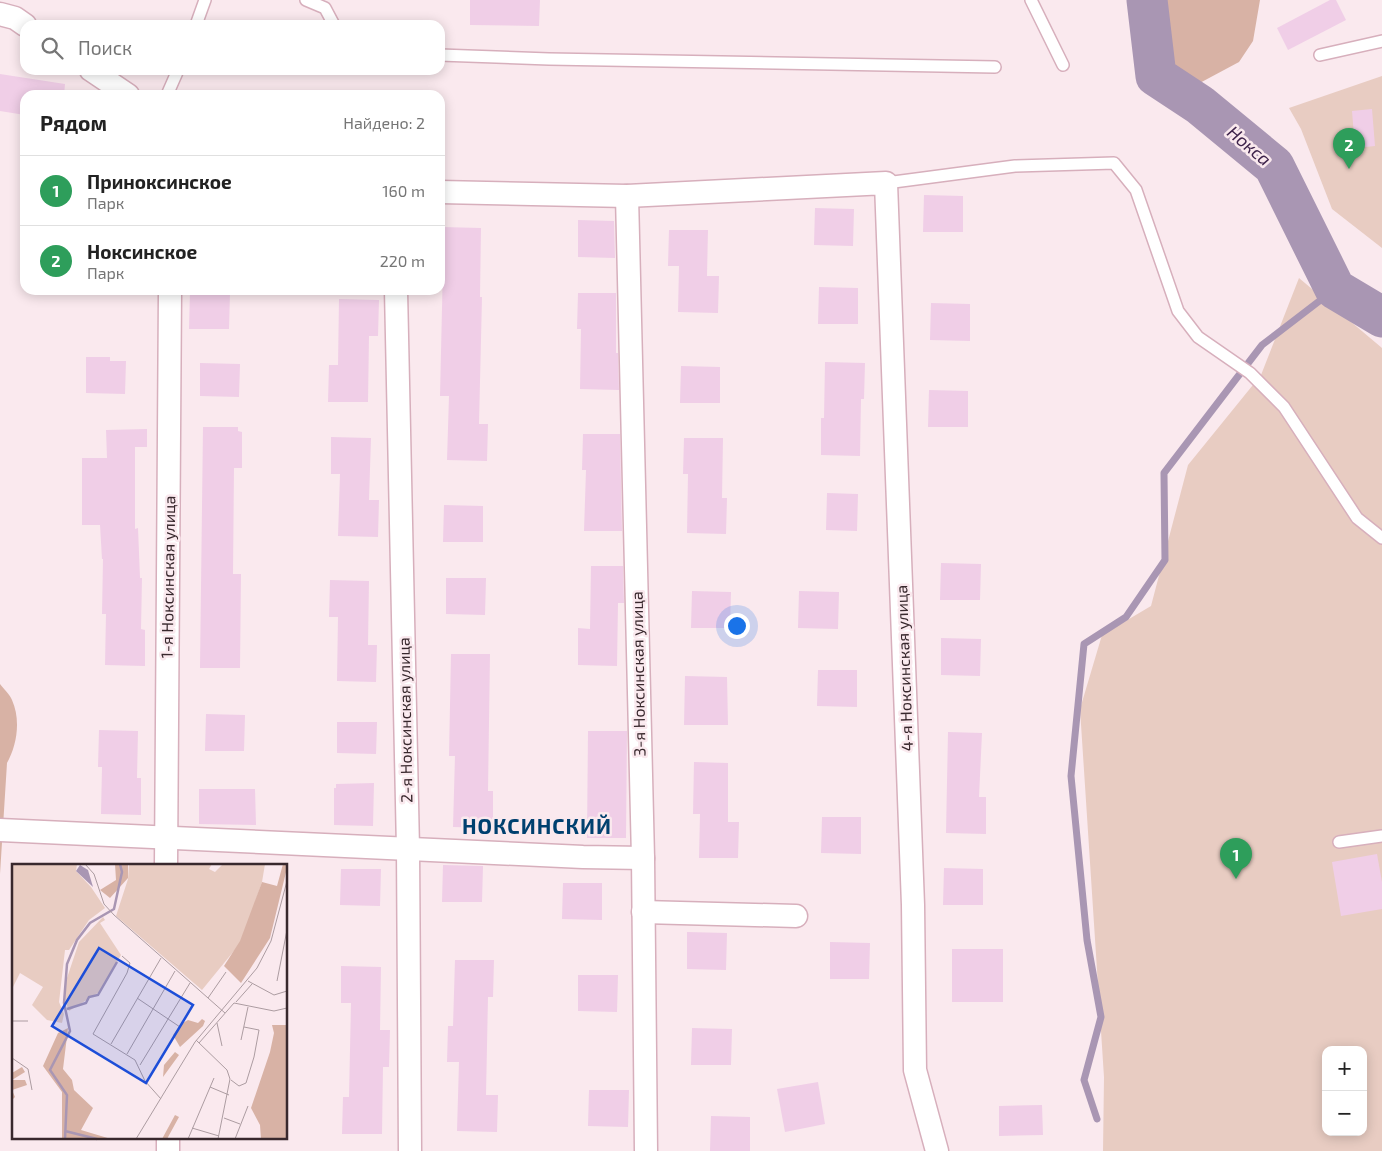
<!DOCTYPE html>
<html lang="ru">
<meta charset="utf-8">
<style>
:root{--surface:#fff;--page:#f2f2f2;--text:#222;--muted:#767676;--line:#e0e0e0;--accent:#1a73e8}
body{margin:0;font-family:"Exo 2",sans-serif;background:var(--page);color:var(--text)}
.controls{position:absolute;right:15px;bottom:15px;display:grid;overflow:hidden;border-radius:10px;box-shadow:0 2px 12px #0003}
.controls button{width:45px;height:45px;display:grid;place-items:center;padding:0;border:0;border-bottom:1px solid var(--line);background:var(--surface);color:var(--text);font:25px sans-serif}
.you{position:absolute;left:736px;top:625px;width:18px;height:18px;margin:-12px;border:4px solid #fff;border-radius:50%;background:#1a73e8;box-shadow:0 0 0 8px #1a73e833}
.badge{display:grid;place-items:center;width:32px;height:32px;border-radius:50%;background:var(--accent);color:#fff;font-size:16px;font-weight:700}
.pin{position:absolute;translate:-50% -41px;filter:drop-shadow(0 1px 2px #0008)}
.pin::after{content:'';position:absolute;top:26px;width:18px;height:15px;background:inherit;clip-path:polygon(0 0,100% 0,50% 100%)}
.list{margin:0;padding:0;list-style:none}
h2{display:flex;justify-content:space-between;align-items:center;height:65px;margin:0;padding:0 20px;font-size:21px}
h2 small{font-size:16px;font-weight:400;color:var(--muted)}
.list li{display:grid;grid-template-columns:32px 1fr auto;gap:15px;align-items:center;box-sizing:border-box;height:70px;padding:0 20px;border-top:1px solid var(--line)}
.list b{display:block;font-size:19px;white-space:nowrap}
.list p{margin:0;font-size:16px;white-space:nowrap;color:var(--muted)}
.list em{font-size:16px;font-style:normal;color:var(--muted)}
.icon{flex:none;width:28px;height:28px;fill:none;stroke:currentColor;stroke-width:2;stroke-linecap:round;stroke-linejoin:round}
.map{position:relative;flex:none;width:1382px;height:1151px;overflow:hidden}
.search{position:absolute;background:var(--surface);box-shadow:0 2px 12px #0003;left:20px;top:20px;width:425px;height:55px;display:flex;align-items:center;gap:12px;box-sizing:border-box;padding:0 18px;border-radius:15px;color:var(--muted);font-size:19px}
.panel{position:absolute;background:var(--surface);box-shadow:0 2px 12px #0003;left:20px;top:90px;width:425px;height:205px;border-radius:15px}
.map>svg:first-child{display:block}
.green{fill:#e8ccc2;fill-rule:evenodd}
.forest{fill:#d8b2a5}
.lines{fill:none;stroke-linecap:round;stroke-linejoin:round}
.stream{stroke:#a996b3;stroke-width:7}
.river{stroke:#a996b3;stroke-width:41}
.building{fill:#f0cee7}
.lane-casing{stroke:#d7afbc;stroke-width:14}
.street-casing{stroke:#d7afbc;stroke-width:25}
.lane{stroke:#fff;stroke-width:11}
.street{stroke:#fff;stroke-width:22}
.labels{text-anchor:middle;stroke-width:5;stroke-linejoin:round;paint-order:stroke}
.street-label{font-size:16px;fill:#38282d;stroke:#fae9ee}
.water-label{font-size:18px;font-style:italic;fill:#3e234b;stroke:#fae9ee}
.district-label{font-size:21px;font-weight:bold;letter-spacing:1px;fill:#00406f;stroke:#fae9ee}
.inset-river{fill:none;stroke:#a996b3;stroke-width:2.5}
.inset-road{fill:none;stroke:#ac9ca1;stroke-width:1}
.view{fill:#1d4ed8;fill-opacity:0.15;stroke:#1d4ed8;stroke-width:2.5}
.inset-edge{fill:none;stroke:#38282d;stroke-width:2.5}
</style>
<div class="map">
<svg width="1382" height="1151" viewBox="0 0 1382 1151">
<rect width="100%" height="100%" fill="#fae9ee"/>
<g class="green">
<polygon points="1382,76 1382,248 1332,209 1301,129 1289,108"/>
<path d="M1299 278 1382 348V1151H1103L1104 1077 1080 709 1102 635 1151 606 1188 465 1261 375ZM1326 1050H1363V1132H1326Z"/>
</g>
<g class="forest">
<polygon points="1144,0 1260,0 1253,41 1239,62 1196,85 1164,62 1153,16"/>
<path d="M0 684C4 689 10 695 12 700 21 720 17 745 7 763L0 874Z"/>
</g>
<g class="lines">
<polyline class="stream" points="1097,1119 1084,1080 1101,1017 1087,940 1071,776 1084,644 1126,617 1165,560 1164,473 1262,345 1335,289"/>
<polyline class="river" points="1147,0 1156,76 1200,105 1274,166 1335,289 1382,317"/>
</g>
<g class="building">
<polygon points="470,0 540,0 539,26 470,25"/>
<polygon points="1330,0 1336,0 1346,20 1288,50 1277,28"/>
<polygon points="0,74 65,84 64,95 25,95 25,115 0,111"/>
<polygon points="1372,109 1375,146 1355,148 1352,111"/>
<polygon points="924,195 963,196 963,232 923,232"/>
<polygon points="815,208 854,209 853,246 814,245"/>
<polygon points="578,220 614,221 615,258 578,257"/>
<polygon points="442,227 481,228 480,297 482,297 479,424 488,424 487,461 447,460 449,396 440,396 443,264 441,264"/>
<polygon points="669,230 708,230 707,276 719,276 718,313 678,312 679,266 668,266"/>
<polygon points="819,287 858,288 858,324 818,324"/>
<polygon points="190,292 230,293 229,329 189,329"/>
<polygon points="578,293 616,293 616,353 618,353 619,390 580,389 581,329 577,329"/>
<polygon points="339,299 379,300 378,336 369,336 368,402 328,402 329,365 338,365"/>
<polygon points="931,303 970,304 970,341 930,340"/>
<polygon points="86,357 110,357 110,361 126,361 125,394 86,393"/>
<polygon points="825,362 865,363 864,399 861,399 860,456 821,455 821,418 824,418"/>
<polygon points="200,363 240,364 239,397 200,396"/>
<polygon points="681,366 720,367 720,403 680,403"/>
<polygon points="929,390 968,391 968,427 928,427"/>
<polygon points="203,427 238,427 238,431 242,432 242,468 234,468 233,574 241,574 240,668 200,668"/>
<polygon points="147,429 147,447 135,447 135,529 138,528 140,578 142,578 141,629 145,630 145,666 105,665 106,614 102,614 103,559 102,559 100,525 82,525 82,458 107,458 106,430"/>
<polygon points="583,434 620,434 622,531 584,531 586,470 582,470"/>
<polygon points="331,437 371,438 369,500 379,500 378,537 338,536 340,474 331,474"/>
<polygon points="684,438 723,438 722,498 727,498 726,534 687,533 688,474 683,474"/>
<polygon points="827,493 858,494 857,531 826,530"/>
<polygon points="444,505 483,506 483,542 443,542"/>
<polygon points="941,563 981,564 980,600 940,600"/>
<polygon points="591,566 623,566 624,603 618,603 617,666 578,665 578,628 590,629"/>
<polygon points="446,578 486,578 485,615 446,614"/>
<polygon points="330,580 369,581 368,645 377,645 376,682 337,681 338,617 329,617"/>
<polygon points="692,591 731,592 730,628 691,628"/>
<polygon points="799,591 839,592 838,629 798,628"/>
<polygon points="941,638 981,639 980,676 941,675"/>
<polygon points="451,654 490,654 488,791 493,791 493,828 453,827 455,756 449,756"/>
<polygon points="818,670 857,670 857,707 817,706"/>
<polygon points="685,676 727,677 728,725 684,725"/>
<polygon points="206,714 245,715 244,751 205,751"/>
<polygon points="337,722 377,722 376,754 337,753"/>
<polygon points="99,730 138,731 137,778 141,778 141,815 101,814 102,767 98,767"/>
<polygon points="588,731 627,731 626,838 587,838"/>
<polygon points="948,732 982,733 979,797 986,797 986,834 946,833"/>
<polygon points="694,762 728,763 728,822 739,822 738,858 699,858 700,814 693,814"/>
<polygon points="374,783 373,826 334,825 334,788 336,788 336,784"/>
<polygon points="199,789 255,789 256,825 199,824"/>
<polygon points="822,817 861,817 861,854 821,853"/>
<polygon points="1377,854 1382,882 1382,909 1341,916 1332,862"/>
<polygon points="443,865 483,866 482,902 442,902"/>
<polygon points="944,868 983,869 983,905 943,905"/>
<polygon points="341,869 381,869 380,906 340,905"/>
<polygon points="563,883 602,883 602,920 562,919"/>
<polygon points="687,932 727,933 726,970 687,969"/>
<polygon points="830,942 870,943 869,979 830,979"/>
<rect x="952" y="949" width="51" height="53"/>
<polygon points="455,960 494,960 493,997 488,997 486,1095 498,1095 497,1132 457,1131 459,1062 447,1062 448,1026 453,1026"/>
<polygon points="341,966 381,967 380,1030 390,1030 389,1067 383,1067 382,1134 342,1134 343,1097 349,1097 351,1003 341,1003"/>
<polygon points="578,975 618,975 617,1012 578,1011"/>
<polygon points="692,1028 732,1029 731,1065 691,1065"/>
<polygon points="818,1082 825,1124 785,1132 777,1089"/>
<polygon points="589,1090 629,1090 628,1127 588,1126"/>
<polygon points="1042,1105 1043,1135 999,1136 999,1106"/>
<polygon points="711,1116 750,1117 750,1151 710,1151"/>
</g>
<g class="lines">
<g class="lane-casing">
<g id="lane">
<polyline points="306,0 325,8 334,25"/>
<polyline points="1031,0 1063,65"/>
<polyline points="196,25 205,0"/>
<polyline points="440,55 549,59 995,67"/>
<polyline points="1320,55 1382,41"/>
<polyline points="167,95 178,70"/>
<polyline points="886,183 1015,166 1114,163 1136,190 1178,311 1198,337 1250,373 1284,407 1357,518 1382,538"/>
<polyline points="1339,842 1382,836"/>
</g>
</g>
<g class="street-casing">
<g id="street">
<polyline points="0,14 15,18 25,25"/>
<polyline points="91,70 128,95"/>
<polyline points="440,192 627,196 886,183 913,905 915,1070 937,1151"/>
<polyline points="627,196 643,858 646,1151"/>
<polyline points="396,290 408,849 410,1151"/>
<polyline points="0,830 583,857 643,858"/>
<polyline points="166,865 170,290"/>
<polyline points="643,912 796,916"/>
<polyline points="168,1137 168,1151"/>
</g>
</g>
<use href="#lane" class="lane"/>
<use href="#street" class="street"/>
</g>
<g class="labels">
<g class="street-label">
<text transform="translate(168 577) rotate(-89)" y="6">1-я Ноксинская улица</text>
<text transform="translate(904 668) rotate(-92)" y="6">4-я Ноксинская улица</text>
<text transform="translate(638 674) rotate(-91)" y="6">3-я Ноксинская улица</text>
<text transform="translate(405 720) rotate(-91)" y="6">2-я Ноксинская улица</text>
</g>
<g class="water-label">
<text transform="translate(1249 146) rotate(40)" y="6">Нокса</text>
</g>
<g class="district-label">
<text x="537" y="834">НОКСИНСКИЙ</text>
</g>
</g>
<g transform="translate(12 864)">
<rect width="275" height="275" fill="#fae9ee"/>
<path d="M0 0H65L64 7 79 23 93 44 77 56 57 86H53L47 138 52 150 50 159 35 156 20 141 31 123 8 109 0 125ZM117 0H200L197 5 203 8 211 0H253L250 18 230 77 190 126 104 52 116 15ZM91 53 93 56 88 59 109 91 89 127 57 147 53 136 54 117 67 78Z" fill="#e8ccc2"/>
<path d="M103 0H116V14L98 34 88 26 104 16ZM271 0H275V4L258 74 229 119 212 102 228 77 250 18 265 22ZM190 155 193 157 191 162 168 183 161 171 169 160 176 156 186 159ZM260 161H275V275H249L248 261 239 244 258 188 262 169ZM56 164 51 205 60 216 62 226 81 244 69 266 99 275H50V228L31 202 46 169ZM163 188 167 191 151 213 152 201ZM10 203 13 208 0 216H13L15 221 0 226 3 233 0 236V209ZM163 251 167 253 155 275H150Z" fill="#d8b2a5"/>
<path d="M68 1 76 6 81 23 64 7Z" fill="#a996b3"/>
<path class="inset-river" d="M55 145 74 139 77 133 86 131 105 98M53 267 85 275M53 275 55 231 38 206 58 167 52 139 55 100 65 76 78 59 102 45 110 8 108 0"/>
<path class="inset-road" d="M73 0 82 10 92 40 102 51 213 149M110 92 118 99 115 109 81 170 123 196 133 217 149 235M236 117 262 131 275 127M265 117 275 66M125 134 168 163M196 134 214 108M224 138 240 120M0 157H16M205 159 210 182M184 176 215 206 218 215 206 275M229 176 236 143M187 179 222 139 262 147 275 144M99 180 149 94M115 190 163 107M0 194 16 205 20 226M128 201 178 119M219 216 227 222 234 219 242 193 247 166 232 163M198 223 217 231M212 254 228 260M180 264 207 272M124 275 183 178 245 104 259 77 275 17M176 275 202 214M223 275 236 242"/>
<path class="view" d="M87 84 181 141 134 219 40 162Z"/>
<rect width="275" height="275" class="inset-edge"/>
</g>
</svg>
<div class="controls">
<button>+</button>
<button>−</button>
</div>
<div class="you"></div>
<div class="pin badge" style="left:1236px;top:879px;background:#2e9e5b">1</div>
<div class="pin badge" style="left:1349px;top:169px;background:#2e9e5b">2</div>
<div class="search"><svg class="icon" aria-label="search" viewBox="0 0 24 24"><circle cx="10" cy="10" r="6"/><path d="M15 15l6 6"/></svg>Поиск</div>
<section class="panel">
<h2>Рядом<small>Найдено: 2</small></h2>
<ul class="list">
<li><span class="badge" style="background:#2e9e5b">1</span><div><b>Приноксинское</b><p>Парк</p></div><em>160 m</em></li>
<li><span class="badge" style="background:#2e9e5b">2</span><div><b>Ноксинское</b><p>Парк</p></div><em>220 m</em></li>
</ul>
</section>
</div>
